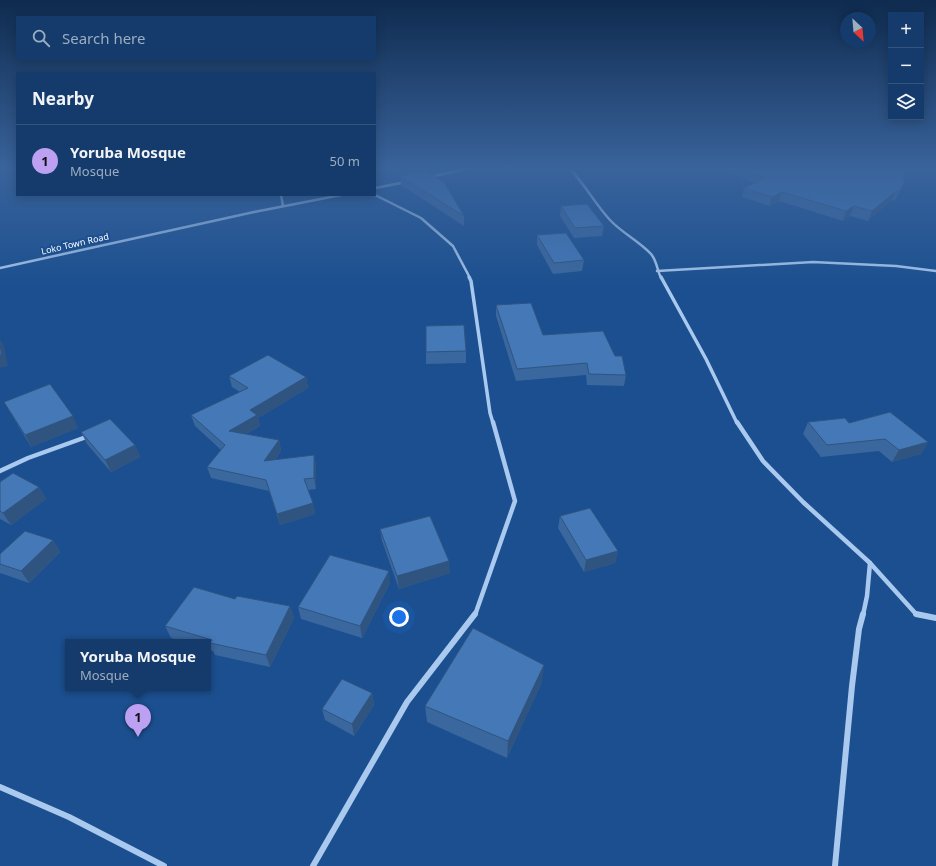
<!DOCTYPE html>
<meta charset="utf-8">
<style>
:root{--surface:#143b6b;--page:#214673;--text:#f1f3f6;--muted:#9dadc1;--line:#33557e;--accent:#bca0f2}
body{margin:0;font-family:"Noto Sans",sans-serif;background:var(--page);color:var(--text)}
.controls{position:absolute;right:12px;top:12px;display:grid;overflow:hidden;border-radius:0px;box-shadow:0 2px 10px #0003}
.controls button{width:36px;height:36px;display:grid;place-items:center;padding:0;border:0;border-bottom:1px solid var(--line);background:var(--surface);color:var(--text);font:20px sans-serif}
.compass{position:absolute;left:840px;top:12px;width:36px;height:36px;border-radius:50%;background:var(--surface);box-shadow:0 2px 10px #0003;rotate:154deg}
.you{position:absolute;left:399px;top:617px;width:14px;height:14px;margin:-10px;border:3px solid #fff;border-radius:50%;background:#1a73e8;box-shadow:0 0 0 6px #1a73e833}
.badge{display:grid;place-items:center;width:26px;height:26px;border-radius:50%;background:var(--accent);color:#111;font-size:13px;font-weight:700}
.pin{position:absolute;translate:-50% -33px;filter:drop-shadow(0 1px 2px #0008)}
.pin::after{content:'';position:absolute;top:21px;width:14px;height:12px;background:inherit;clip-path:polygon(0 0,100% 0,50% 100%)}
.popup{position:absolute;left:65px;top:639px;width:146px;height:52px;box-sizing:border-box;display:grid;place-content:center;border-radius:0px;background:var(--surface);filter:drop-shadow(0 1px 3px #0005);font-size:13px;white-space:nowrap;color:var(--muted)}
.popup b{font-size:15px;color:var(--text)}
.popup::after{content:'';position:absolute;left:50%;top:100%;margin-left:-8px;border:8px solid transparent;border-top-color:var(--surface)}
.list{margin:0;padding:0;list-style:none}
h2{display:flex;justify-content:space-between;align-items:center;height:52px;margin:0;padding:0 16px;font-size:17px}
h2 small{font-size:13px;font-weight:400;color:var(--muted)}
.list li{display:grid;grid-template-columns:26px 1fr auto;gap:12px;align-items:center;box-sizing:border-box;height:72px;padding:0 16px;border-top:1px solid var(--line)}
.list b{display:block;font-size:15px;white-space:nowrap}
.list p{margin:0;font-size:13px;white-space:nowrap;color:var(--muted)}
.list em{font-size:13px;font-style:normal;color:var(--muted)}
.icon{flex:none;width:22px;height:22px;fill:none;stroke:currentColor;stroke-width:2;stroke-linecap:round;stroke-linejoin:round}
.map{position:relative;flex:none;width:936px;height:866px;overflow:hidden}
.search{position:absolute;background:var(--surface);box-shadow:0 2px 10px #0003;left:16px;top:16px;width:360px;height:44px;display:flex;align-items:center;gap:10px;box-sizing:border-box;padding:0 14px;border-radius:0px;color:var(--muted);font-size:15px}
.panel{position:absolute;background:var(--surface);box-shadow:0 2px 10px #0003;left:16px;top:72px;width:360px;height:124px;border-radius:0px}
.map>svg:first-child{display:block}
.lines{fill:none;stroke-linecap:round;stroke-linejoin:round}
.minor-far3{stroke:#a9c9ee;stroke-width:2.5}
.minor-far2{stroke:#a9c9ee;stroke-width:3.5}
.minor-far1{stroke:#a9c9ee;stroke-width:4.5}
.minor{stroke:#a9c9ee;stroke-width:6}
.wall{fill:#3a679d}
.shaded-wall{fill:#305480}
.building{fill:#4478b7;stroke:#305480}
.labels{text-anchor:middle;stroke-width:4;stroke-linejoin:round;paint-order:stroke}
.far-street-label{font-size:9px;fill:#fff;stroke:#1b4f8f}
</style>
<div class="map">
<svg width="936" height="866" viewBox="0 0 936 866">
<rect width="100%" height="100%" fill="#1b4f8f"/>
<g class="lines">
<g class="minor-far3">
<path d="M569 168C585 184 595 204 610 220 622 233 639 241 651 254 657 261 657 270 661 278"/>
<polyline points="430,177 471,168"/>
<polyline points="375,188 406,182"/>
<polyline points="281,195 283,206"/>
<polyline points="375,195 421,218 453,246 470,278"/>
<polyline points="0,268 254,212 341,195"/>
<polyline points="657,271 813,262 896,266 936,271"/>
</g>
<g class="minor-far2">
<polyline points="469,277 471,281 490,413 493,423"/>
<polyline points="661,277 706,359 737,423"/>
</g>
<g class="minor-far1">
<polyline points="737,422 763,461 803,502 870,563 916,614 919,615"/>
<polyline points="0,471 28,458 89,436"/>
<polyline points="475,615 515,501 493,422"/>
<polyline points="863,615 867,596 870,563"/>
</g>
<g class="minor">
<polyline points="916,614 936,618"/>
<polyline points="0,787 69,817 164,866"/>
<polyline points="313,866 407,702 475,614"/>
<polyline points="835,866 852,686 859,629 863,614"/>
</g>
</g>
<g class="wall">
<polygon points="720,168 904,168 904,183 900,192 895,201 892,200 868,221 850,216 843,221 779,201 769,206 742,197 744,188 754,183"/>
<polygon points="400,176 464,216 464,226 401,185"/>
<polygon points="561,206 604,226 602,236 574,238 560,216"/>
<polygon points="537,235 584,260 582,271 553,274 537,245"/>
<polygon points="496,305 543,335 615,356 626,375 624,386 587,385 586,375 516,381 496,316"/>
<polygon points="466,351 466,363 426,364 426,352"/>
<polygon points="229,376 306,377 308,388 258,418 260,426 246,434 279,440 281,451 275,460 314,455 316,466 316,489 308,490 313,503 315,514 280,525 269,491 211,478 207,467 221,450 195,426 191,415 240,392 232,387"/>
<polygon points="4,402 78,428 31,447"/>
<polygon points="808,422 849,423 928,442 921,454 892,462 879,451 821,457 803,434"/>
<polygon points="81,432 135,445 140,457 111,472 87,444"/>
<polygon points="0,482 39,487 46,499 11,525 0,519"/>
<polygon points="560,516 618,551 615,563 584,572 558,528"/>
<polygon points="380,529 450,573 399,589 382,541"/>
<polygon points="53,540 60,552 29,583 0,573 0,554"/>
<polygon points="390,583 362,638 301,619 298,607"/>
<polygon points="235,599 290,606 294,618 270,667 215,655 213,651 208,650 208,642 184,642 171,638 165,626"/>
<polygon points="542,682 507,758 427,722 425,706"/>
<polygon points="372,693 374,705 354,736 325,720 322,709"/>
</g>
<g class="shaded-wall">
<polygon points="904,183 900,192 895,201 899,192"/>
<polygon points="896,191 892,200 868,221 872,211"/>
<polygon points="782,192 779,201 769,206 772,197"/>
<polygon points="854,206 850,216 843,221 846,211"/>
<polygon points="0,339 4,346 8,366 0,368"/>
<polygon points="306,377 308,388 258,418 260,426 232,441 229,431 250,410"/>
<polygon points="73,416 78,428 31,447 25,435"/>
<polygon points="279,440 281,451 266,472 264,461"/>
<polygon points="928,442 921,454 892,462 899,450"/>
<polygon points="135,445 140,457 111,472 105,460"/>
<polygon points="314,455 316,466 316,489 314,478"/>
<polygon points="39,487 46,499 11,525 3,513"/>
<polygon points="313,503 315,514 280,525 277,514"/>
<polygon points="53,540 60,552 29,583 21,571"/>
<polygon points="618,551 615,563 584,572 586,560"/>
<polygon points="449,561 450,573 399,589 397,576"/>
<polygon points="389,571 390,583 362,638 360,626"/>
<polygon points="290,606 294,618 270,667 266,655"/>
<polygon points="544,665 542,682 507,758 508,741"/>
<polygon points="372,693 374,705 354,736 352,724"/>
</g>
<g class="building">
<polygon points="742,168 904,168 904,183 899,192 896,191 872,211 854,206 846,211 782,192 772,197 744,188 765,178"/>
<polygon points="426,171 444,182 464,216 400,176"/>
<polygon points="587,204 604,226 575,228 561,206"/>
<polygon points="566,233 584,260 554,263 537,235"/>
<polygon points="531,303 543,335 603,331 615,356 622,356 626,375 589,374 587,363 517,369 496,305"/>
<polygon points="464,325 466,351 426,352 426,326"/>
<polygon points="0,346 2,354 0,355"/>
<polygon points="268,355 306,377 250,410 257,415 229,431 279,440 264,461 314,455 314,478 304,479 313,503 277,514 266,480 207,467 225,445 191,415 248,388 229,376"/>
<polygon points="50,384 73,416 25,435 4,402"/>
<polygon points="890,412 928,442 899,450 885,439 827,445 808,422 845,418 849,423"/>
<polygon points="110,419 135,445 105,460 81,432"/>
<polygon points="13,473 39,487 3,513 0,511 0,482"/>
<polygon points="590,508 618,551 586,560 560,516"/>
<polygon points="430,516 449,561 397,576 380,529"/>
<polygon points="25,531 53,540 21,571 0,564 0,554"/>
<polygon points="330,555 389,571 360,626 298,607"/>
<polygon points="194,587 235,599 237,596 290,606 266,655 210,643 212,640 165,626"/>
<polygon points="473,628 544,665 508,741 425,706"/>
<polygon points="342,679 372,693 352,724 322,709"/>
</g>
<linearGradient id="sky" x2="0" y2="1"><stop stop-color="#0f2b4f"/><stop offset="0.58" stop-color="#39639b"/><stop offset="1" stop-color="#39639b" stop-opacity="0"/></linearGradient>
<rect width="936" height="289" fill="url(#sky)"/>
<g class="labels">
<g class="far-street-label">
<text transform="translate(75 244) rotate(-13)" y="3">Loko Town Road</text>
</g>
</g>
</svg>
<div class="controls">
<button>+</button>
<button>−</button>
<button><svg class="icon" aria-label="layers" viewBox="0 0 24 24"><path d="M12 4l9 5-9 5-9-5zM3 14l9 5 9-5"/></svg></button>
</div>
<svg class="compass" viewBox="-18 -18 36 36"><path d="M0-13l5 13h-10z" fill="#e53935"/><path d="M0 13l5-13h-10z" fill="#9dadc1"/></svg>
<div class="you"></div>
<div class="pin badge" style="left:138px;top:737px">1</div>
<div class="popup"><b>Yoruba Mosque</b>Mosque</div>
<div class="search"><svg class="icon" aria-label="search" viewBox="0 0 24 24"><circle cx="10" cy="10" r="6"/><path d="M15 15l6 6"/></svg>Search here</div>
<section class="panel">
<h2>Nearby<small></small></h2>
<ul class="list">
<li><span class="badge">1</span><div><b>Yoruba Mosque</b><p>Mosque</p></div><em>50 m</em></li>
</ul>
</section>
</div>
